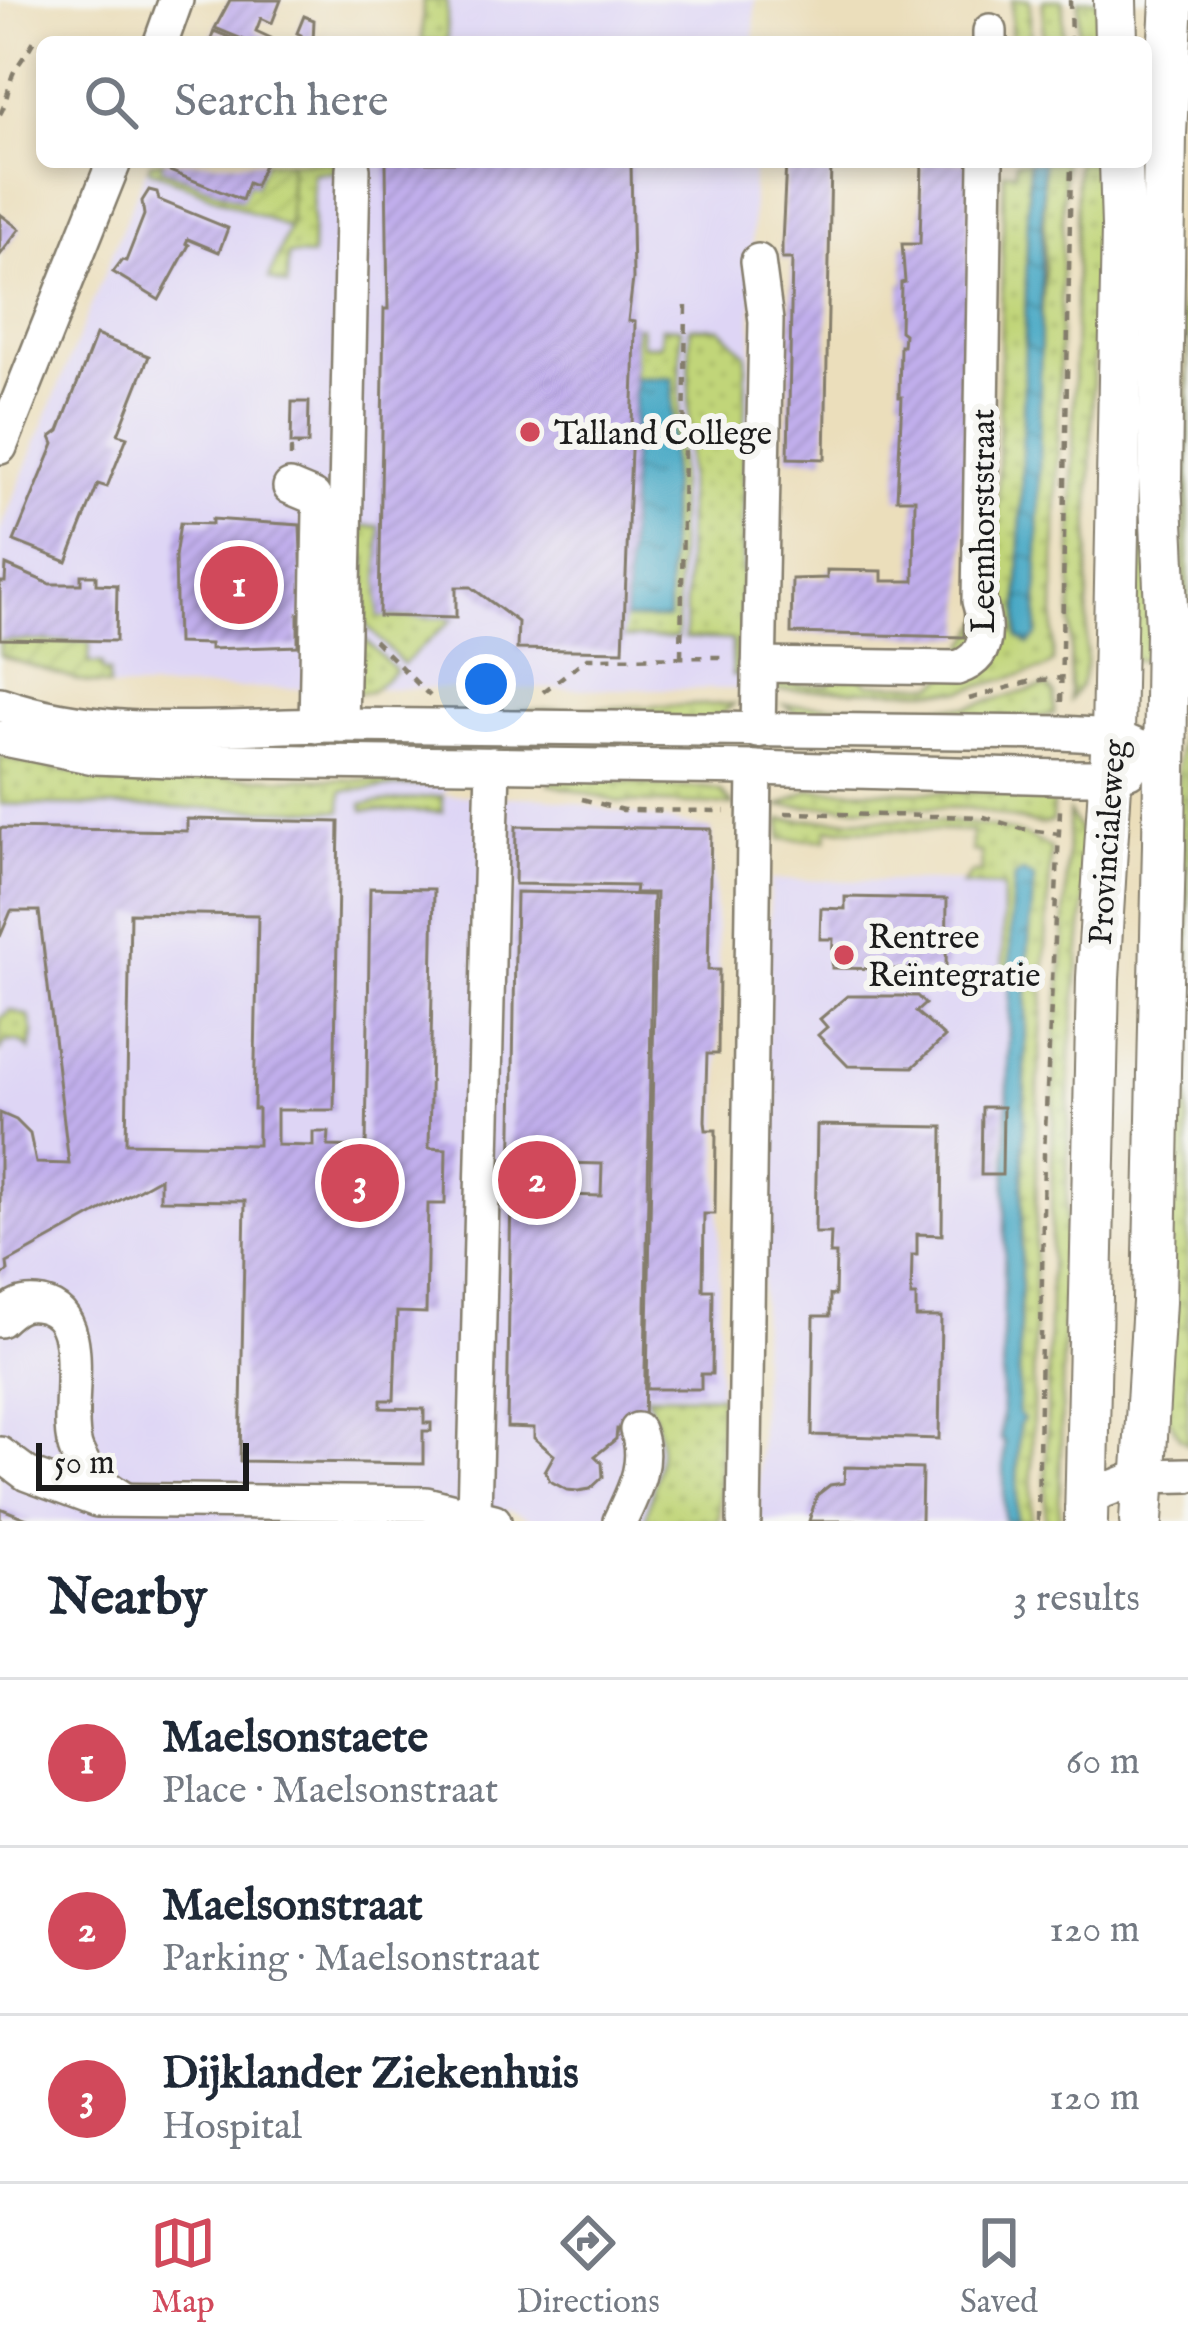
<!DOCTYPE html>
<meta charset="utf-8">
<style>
:root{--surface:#fff;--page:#f2f2f3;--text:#1f2937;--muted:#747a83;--line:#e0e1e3;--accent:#d1495b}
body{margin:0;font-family:"IM FELL English",serif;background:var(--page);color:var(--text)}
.scale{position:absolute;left:36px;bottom:30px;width:213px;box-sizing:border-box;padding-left:12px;border:6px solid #1c1c1c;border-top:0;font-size:33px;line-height:42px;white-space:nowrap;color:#1c1c1c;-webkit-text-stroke:9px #f6f6f2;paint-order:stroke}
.you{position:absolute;left:486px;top:684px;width:42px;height:42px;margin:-30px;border:9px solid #fff;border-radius:50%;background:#1a73e8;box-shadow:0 0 0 18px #1a73e833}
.badge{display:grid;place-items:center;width:78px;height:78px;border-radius:50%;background:var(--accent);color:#fff;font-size:39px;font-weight:700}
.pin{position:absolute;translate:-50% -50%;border:6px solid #fff;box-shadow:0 3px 12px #0006}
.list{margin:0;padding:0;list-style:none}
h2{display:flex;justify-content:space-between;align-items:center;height:156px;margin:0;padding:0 48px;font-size:51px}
h2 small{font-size:39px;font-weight:400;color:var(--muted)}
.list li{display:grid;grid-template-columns:78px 1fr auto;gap:36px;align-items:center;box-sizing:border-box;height:168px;padding:0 48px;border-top:3px solid var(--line)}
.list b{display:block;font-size:45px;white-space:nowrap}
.list p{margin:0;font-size:39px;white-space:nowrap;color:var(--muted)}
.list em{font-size:39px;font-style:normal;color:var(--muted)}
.icon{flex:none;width:66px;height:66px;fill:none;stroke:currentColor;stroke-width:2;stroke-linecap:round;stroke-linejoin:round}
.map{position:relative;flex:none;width:1188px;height:1521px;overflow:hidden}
.search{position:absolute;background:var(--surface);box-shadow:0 6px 18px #0003;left:36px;right:36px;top:36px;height:132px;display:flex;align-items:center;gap:30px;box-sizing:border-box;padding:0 42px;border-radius:18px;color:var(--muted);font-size:45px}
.sheet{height:660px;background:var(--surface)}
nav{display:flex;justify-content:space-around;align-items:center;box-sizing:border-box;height:168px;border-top:3px solid var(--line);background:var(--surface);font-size:33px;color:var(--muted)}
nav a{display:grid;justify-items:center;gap:6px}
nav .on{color:var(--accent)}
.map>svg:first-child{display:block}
.built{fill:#ded5f5}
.grass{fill:url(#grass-dots);stroke:#6e784a;stroke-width:3}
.garden{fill:url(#garden-furrows);stroke:#6e784a;stroke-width:3}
.water{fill:url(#water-ripples);stroke:#316270;stroke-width:3}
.building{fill:url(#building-hatch);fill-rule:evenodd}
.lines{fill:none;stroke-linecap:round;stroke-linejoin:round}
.minor-casing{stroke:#847d6c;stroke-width:38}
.major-casing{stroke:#847d6c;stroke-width:46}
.path{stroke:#847d6c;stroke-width:4.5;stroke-dasharray:9 9;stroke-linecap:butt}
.minor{stroke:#fff;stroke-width:33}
.major{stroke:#fff;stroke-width:42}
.poi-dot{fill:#d1495b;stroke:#f6f6f2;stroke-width:4.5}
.labels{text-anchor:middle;stroke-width:12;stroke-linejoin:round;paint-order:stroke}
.poi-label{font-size:33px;fill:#1c1c1c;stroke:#f6f6f2;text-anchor:start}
.street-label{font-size:33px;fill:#1c1c1c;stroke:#f6f6f2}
</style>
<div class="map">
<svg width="1188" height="1521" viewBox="0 0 1188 1521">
<defs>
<pattern id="grass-dots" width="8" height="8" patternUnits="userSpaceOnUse" patternTransform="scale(3)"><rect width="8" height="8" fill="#c1d579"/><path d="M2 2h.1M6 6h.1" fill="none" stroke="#a5b668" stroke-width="1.8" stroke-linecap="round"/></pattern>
<pattern id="garden-furrows" width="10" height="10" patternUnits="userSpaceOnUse" patternTransform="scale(3)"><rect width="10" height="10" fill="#c1d579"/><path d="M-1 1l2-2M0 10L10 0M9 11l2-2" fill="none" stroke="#a5b668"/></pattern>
<pattern id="water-ripples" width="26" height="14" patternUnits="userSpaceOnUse" patternTransform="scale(3)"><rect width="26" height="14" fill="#46a8c5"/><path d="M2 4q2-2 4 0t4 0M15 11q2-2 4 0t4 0" fill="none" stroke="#3a889f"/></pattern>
<pattern id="building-hatch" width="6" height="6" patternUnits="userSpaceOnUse" patternTransform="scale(3)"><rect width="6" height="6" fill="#c1afec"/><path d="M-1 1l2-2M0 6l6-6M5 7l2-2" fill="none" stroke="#a596ca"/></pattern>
</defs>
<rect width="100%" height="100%" fill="#f6f6f2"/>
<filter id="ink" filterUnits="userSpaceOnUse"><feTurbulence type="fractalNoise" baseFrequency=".00833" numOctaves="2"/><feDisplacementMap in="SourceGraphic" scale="24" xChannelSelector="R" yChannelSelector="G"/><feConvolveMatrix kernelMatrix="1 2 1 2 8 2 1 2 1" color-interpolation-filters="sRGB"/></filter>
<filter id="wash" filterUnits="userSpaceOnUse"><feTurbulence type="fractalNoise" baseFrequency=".004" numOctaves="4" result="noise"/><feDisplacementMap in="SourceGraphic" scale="48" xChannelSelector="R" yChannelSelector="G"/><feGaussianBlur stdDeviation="2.7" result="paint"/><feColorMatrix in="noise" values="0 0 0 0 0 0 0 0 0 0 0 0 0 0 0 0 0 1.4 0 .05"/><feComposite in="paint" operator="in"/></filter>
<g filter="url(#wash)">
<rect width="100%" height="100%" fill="#ebdebb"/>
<g class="built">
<polygon points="447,0 755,0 754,42 447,42"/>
<polygon points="149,162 753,162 749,671 743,689 113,688 13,661 0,654 0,532"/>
<polygon points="0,759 106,775 451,782 443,795 547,798 711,829 719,970 719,1521 536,1521 507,1509 502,1521 0,1521"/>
<polygon points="770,880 1010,882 1003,1521 758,1521"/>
</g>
<g class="grass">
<polygon points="423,0 447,0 447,42 422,42"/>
<polygon points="1012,0 1030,0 1030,42 1011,42"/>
<rect x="1043" y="0" width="20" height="42"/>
<polygon points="1079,0 1098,0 1101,42 1078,42"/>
<polygon points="1188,58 1188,1444 1179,1437 1164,1409 1188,341 1180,338"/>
<polygon points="290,162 337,162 337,172 313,173 312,256 288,255 287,286 269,279 290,225"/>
<polygon points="1016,162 1029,162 1018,637 1045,268 1043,162 1064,162 1053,662 1046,668 963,691 771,690 774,681 797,672 797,685 830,685 831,673 860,676 868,684 935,685 946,676 996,599 1004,172 1015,171"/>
<polygon points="1077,162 1104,162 1105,179 1095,295 1086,665 1081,684 1070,700"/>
<polygon points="1136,162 1146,162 1151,660 1132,660"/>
<polygon points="635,327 641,327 642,345 661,345 661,327 681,328 677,638 621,638 623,618 668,618 673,378 634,378"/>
<polygon points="690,327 720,328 746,354 741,666 737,676 732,675 732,640 685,638"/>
<polygon points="356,526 380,526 379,616 454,618 403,664 365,624 366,558 355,557"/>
<polygon points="355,629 396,671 370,692 352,693"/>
<polygon points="1047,686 1054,694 1054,714 1029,719 810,723 785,705 967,707"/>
<polygon points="734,704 712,722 517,711 534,710"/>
<polygon points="0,757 65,771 106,775 451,782 342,791 341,811 0,804"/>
<polygon points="567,774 665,787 708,788 721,791 733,805 619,802 549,784 550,775"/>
<polygon points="809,790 1028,793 1053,801 1052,822 1040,825 969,808 780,806"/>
<polygon points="442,796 442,812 363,810 362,804"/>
<polygon points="1069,812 1087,844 1088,864 1070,1053 1059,1521 1045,1521 1055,1040 1064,946"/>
<path d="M781 820C848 821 1001 809 1051 850L1038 1089 1031 1521H1016L1019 1425 1023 1420 1018 1414 1028 944 1021 875 1014 877 1010 983H1003V887L962 885 971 873H982L981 852 972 851V831L827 829 826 840 781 839Z"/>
<path d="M10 1010 29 1016 33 1033 30 1050C23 1042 17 1040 6 1042L0 1051V1019Z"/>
<path d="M646 1395 720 1396 719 1521H645C657 1469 671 1447 646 1395Z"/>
</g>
<g class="garden">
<polygon points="151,162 164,162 162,169 241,200 248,183 256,186 265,162 290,162 290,226 288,228 148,169"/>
<polygon points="0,640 90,641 89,663 102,664 102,670 109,671 109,686 79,681 4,657 0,655"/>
</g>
<g class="water">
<polygon points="1029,162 1043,162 1037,636 1029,644 1018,637"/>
<polygon points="635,378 673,378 668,619 625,619"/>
<polygon points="1023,872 1034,878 1027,968 1018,1414 1023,1419 1019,1426 1016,1521 1004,1521 1004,1441 1001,1440 1011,916 1014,877"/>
</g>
<g id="blocks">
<g class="building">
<polygon points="230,0 281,0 272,23 261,18 256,31 271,38 270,42 249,42 215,28"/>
<polygon points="304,16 314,20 313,42 299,42 301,35 297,33"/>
<polygon points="214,31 241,42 210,42"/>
<polygon points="164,162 265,162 255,186 248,183 242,200 162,168"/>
<polygon points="386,162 631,162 633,279 628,321 635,322 634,375 623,651 517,649 518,622 471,587 456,587 456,618 379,616 384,309 388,309"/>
<polygon points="786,162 831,162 825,459 788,458 792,259 782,259 782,243"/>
<polygon points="922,162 969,162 964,637 791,633 792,579 827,578 827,570 882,571 882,581 914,581 915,499 897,499 902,397 899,397 900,346 903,346 904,334 900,331 901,283 905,282 902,244 920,244"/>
<polygon points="149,190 157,192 159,200 228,228 219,252 188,239 186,243 189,245 159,300 113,272 122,260 126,261 144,215 142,201"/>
<polygon points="0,214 20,229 0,255"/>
<polygon points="96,335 149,356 118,434 127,437 107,487 98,484 67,562 14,541 54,444 51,437 59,431"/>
<polygon points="292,402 309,402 308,444 291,444"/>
<polygon points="212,519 300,525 303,614 298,614 298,646 210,649 210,644 177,643 175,557 180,523 212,524"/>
<polygon points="6,565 50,584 81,584 81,575 96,575 96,584 117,585 116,641 0,639 0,582 5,582"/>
<path d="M187 819 339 822 334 1110H277V1145L313 1146V1132H329L328 1146 366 1147 370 888 434 889 429 1148 446 1149 445 1204H428L426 1313 397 1312 394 1400H381V1408L424 1409V1423H431V1431H423V1464L240 1461 245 1201 160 1200V1178L7 1263 8 1271 0 1278V1113L16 1120 30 1134 36 1163 69 1164 39 911H11L0 937V828L187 831ZM130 913 258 915 254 1109H258V1145L126 1143Z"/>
<polygon points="516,826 711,829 708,970 719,970 718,1054 707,1054 705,1121 706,1130 716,1130 715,1214 704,1214 703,1290 713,1290 712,1374 701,1374 701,1389 647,1389 656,893 635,893 636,886 515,884"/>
<path d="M516 892 653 895 644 1430 617 1429 616 1439 595 1456 602 1463 603 1477 590 1489 578 1491 567 1490 550 1481 545 1471 554 1455 534 1438V1428L507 1427ZM563 1163 602 1164 601 1196 562 1195Z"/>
<polygon points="845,897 947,899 946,970 832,968 833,939 820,939 821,908 845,909"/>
<polygon points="847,996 917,996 925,1004 916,1012 945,1037 913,1067 848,1066 818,1035 827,1027 820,1019"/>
<polygon points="982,1107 1003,1107 1002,1175 981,1175"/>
<polygon points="817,1125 943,1127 942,1235 917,1234 917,1255 912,1255 911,1296 916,1296 916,1317 941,1317 939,1439 812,1435 814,1316 830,1316 830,1295 835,1295 836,1254 830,1254 831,1233 815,1233"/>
<polygon points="845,1467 922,1469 921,1521 809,1521 817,1495 830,1485 844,1483"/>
<polygon points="0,1508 32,1521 0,1521"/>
</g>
</g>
</g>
<g filter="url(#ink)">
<use href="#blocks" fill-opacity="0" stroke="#847d6c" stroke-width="3"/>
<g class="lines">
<g class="minor-casing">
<g id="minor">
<polyline points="161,42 176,0"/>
<polyline points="990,42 990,31"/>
<polyline points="0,447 114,162"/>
<polyline points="290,487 314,497 320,510 316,726"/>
<path d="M759 665 957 668C990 657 988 630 979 601L986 162"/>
<path d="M0 704C111 742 227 725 342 725 582 726 821 732 1061 733L1113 736 1164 758"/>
<polyline points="341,725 353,169"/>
<polyline points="758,731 766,321 758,261"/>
<polyline points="0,738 94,757 171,760 755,768 1060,777 1110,777 1129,771"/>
<path d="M0 1320C14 1307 22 1301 42 1305 96 1317 60 1414 77 1452 87 1475 101 1485 122 1498"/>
<polyline points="0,1454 27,1474 97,1500 426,1504 494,1521"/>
<polyline points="1087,1497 1143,1476 1188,1475"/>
<polyline points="474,1513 493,764"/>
<path d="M620 1521C634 1491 650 1462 637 1430"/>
<polyline points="744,1521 755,768"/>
</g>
</g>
<g class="major-casing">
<g id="major">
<polyline points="1115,0 1116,42"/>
<polyline points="1086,1521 1098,978 1113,736 1123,227 1121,162"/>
<polyline points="1141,1521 1154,1302 1164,844 1167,629 1160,479 1165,134 1172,0"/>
</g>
</g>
<g class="path">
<polyline points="1070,0 1071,42"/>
<path d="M0 114C9 99 8 80 16 68 24 56 31 48 37 34"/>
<polyline points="291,457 291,450 299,450 299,444"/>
<polyline points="374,640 430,696"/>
<polyline points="681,657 686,304"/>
<polyline points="543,692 587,658 728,657"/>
<polyline points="969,699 1031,681 1062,678"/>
<polyline points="1061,702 1071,162"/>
<polyline points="582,799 623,810 725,811"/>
<polyline points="785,813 984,817 1022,829 1059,834"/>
<polyline points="1038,1521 1044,1154 1060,810"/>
</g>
<use href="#minor" class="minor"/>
<use href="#major" class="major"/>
</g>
</g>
<g class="poi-dot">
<circle cx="530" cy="432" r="12"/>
<circle cx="844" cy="955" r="12"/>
</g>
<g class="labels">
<g class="poi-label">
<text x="554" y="444">Talland College</text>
<text x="868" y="948">Rentree<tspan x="868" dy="38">Reïntegratie</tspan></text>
</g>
<g class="street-label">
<text transform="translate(982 521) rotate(-90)" y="12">Leemhorststraat</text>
<text transform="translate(1106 842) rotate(-86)" y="12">Provincialeweg</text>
</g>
</g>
</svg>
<div class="scale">50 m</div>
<div class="you"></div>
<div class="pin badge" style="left:239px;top:585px">1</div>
<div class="pin badge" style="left:537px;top:1180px">2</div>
<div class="pin badge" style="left:360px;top:1183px">3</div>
<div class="search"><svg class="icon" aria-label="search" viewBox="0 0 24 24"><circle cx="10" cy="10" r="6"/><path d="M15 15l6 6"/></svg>Search here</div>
</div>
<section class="sheet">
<h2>Nearby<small>3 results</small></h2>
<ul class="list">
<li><span class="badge">1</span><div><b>Maelsonstaete</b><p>Place · Maelsonstraat</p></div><em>60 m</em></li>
<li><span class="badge">2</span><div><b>Maelsonstraat</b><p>Parking · Maelsonstraat</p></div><em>120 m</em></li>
<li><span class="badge">3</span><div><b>Dijklander Ziekenhuis</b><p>Hospital</p></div><em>120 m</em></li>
</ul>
</section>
<nav>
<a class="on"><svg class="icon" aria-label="map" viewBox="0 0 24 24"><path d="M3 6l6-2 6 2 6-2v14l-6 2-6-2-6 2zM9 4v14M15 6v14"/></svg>Map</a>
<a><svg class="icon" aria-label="directions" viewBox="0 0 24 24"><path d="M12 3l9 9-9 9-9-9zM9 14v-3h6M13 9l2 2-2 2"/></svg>Directions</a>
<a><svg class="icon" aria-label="saved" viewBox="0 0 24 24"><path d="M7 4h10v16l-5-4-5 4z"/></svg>Saved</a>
</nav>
